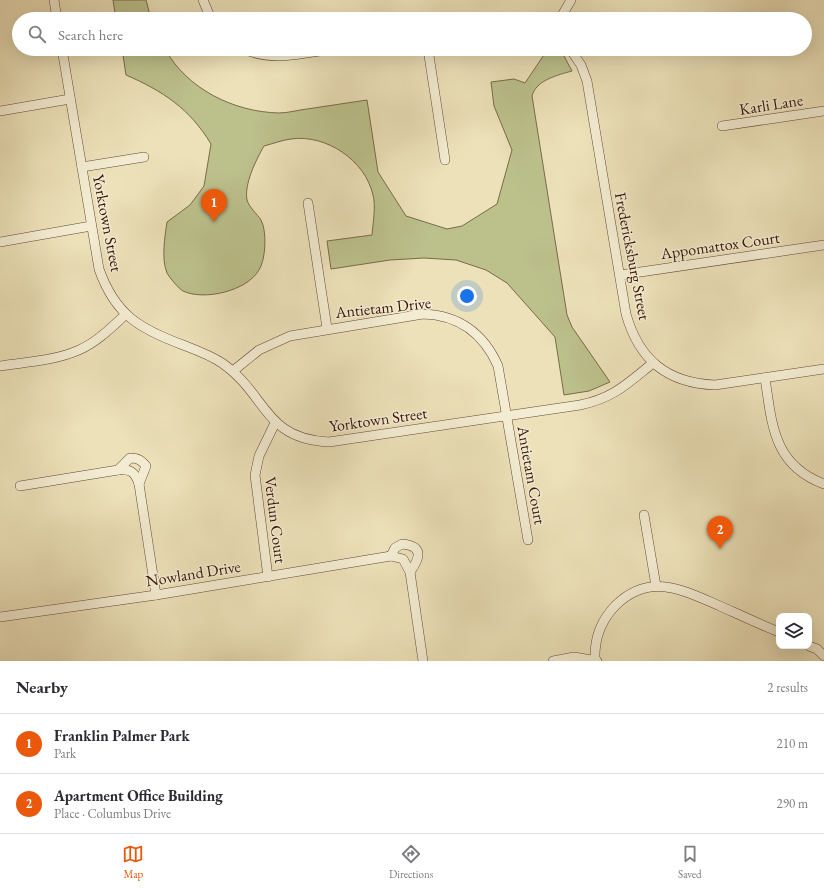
<!DOCTYPE html>
<meta charset="utf-8">
<style>
:root{--surface:#fff;--page:#f2f2f3;--text:#2b2b33;--muted:#7c7c81;--line:#e1e1e2;--accent:#ea580c}
body{margin:0;font-family:"EB Garamond",serif;background:var(--page);color:var(--text)}
.controls{position:absolute;right:12px;bottom:12px;display:grid;overflow:hidden;border-radius:8px;box-shadow:0 4px 16px #0002}
.controls button{width:36px;height:36px;display:grid;place-items:center;padding:0;border:0;border-bottom:1px solid var(--line);background:var(--surface);color:var(--text);font:20px sans-serif}
.you{position:absolute;left:467px;top:296px;width:14px;height:14px;margin:-10px;border:3px solid #fff;border-radius:50%;background:#1a73e8;box-shadow:0 0 0 6px #1a73e833}
.badge{display:grid;place-items:center;width:26px;height:26px;border-radius:50%;background:var(--accent);color:#fff;font-size:13px;font-weight:700}
.pin{position:absolute;translate:-50% -33px;filter:drop-shadow(0 1px 2px #0008)}
.pin::after{content:'';position:absolute;top:21px;width:14px;height:12px;background:inherit;clip-path:polygon(0 0,100% 0,50% 100%)}
.list{margin:0;padding:0;list-style:none}
h2{display:flex;justify-content:space-between;align-items:center;height:52px;margin:0;padding:0 16px;font-size:17px}
h2 small{font-size:13px;font-weight:400;color:var(--muted)}
.list li{display:grid;grid-template-columns:26px 1fr auto;gap:12px;align-items:center;box-sizing:border-box;height:60px;padding:0 16px;border-top:1px solid var(--line)}
.list b{display:block;font-size:15px;white-space:nowrap}
.list p{margin:0;font-size:13px;white-space:nowrap;color:var(--muted)}
.list em{font-size:13px;font-style:normal;color:var(--muted)}
.icon{flex:none;width:22px;height:22px;fill:none;stroke:currentColor;stroke-width:2;stroke-linecap:round;stroke-linejoin:round}
.map{position:relative;flex:none;width:824px;height:661px;overflow:hidden}
.search{position:absolute;background:var(--surface);box-shadow:0 4px 16px #0002;left:12px;right:12px;top:12px;height:44px;display:flex;align-items:center;gap:10px;box-sizing:border-box;padding:0 14px;border-radius:22px;color:var(--muted);font-size:15px}
.sheet{height:172px;background:var(--surface)}
nav{display:flex;justify-content:space-around;align-items:center;box-sizing:border-box;height:56px;border-top:1px solid var(--line);background:var(--surface);font-size:11px;color:var(--muted)}
nav a{display:grid;justify-items:center;gap:2px}
nav .on{color:var(--accent)}
.map>svg:first-child{display:block}
.green{fill:#bcc18c;stroke:#7a6a4a}
.lines{fill:none;stroke-linecap:round;stroke-linejoin:round}
.street-casing{stroke:#644734;stroke-width:10}
.street{stroke:#f3ecd2;stroke-width:9}
.labels{text-anchor:middle;stroke-width:3;stroke-linejoin:round;paint-order:stroke}
.street-label{font-size:16px;fill:#371408;stroke:#f3ecd2}
</style>
<div class="map">
<svg width="824" height="661" viewBox="0 0 824 661">
<rect width="100%" height="100%" fill="#ece1b9"/>
<filter id="stains"><feTurbulence type="fractalNoise" baseFrequency=".005" numOctaves="4"/><feColorMatrix values="0 0 0 0 .2 0 0 0 0 .09 0 0 0 0 .02 0 0 0 .5 -.17"/></filter>
<radialGradient id="worn" r=".72"><stop offset=".6" stop-color="#630" stop-opacity="0"/><stop offset="1" stop-color="#630" stop-opacity=".3"/></radialGradient>
<g class="green">
<polygon points="113,0 146,0 151,19 116,19"/>
<path d="M122 49H165C187 89 234 112 279 113 288 113 298 110 307 109 327 106 347 103 367 100L378 172 406 216 447 229 462 226 497 204 512 150 494 106 491 82 514 79 525 83 548 49H556L564 56 572 71C558 75 536 80 532 96L567 315 572 327 610 382 589 391 564 395 555 337 507 283 486 270 456 260 424 258 390 260 331 269 327 241 372 235C373 222 376 207 373 195 365 160 326 134 291 139 282 140 272 144 264 146 256 160 244 184 247 200 249 207 257 214 261 220 267 231 266 259 259 270 247 291 204 301 183 291 179 289 169 277 167 273 161 259 165 236 167 222L190 205 204 186 211 144C190 109 163 91 126 75Z"/>
</g>
<g class="lines">
<g class="street-casing">
<g id="street">
<polyline points="54,0 57,19"/>
<polyline points="203,0 211,19"/>
<polyline points="560,19 571,0"/>
<path d="M62 49 99 269C115 315 140 329 183 345 196 350 210 355 222 363 267 394 263 439 329 442L580 405C614 398 628 383 653 363"/>
<path d="M244 49C272 62 303 53 332 49"/>
<polyline points="428,49 445,160"/>
<path d="M570 49 581 65 587 81 626 314C639 360 667 383 715 385L824 369"/>
<polyline points="0,111 70,99"/>
<polyline points="722,126 824,111"/>
<polyline points="82,167 144,157"/>
<polyline points="308,203 327,328"/>
<polyline points="0,242 91,226"/>
<polyline points="620,275 824,245"/>
<path d="M0 366C26 362 54 361 79 350 97 342 111 328 125 315"/>
<path d="M233 371 259 350 290 336 423 314C459 315 484 334 498 366L528 540"/>
<path d="M765 378C772 424 773 465 824 484"/>
<path d="M118 470 130 458C138 458 141 460 146 466L139 484"/>
<path d="M20 486 118 470C131 469 135 472 139 484L156 595"/>
<polyline points="644,515 656,586"/>
<path d="M391 556 395 548 402 544C423 546 421 557 410 572"/>
<polyline points="268,577 255,475 259,456 275,423"/>
<polyline points="0,617 156,595 391,556 403,559 410,572 423,661"/>
<polyline points="809,646 817,649 824,656"/>
<polyline points="553,661 574,657 597,661"/>
<path d="M595 661C594 639 600 621 616 605 650 572 683 590 720 606 740 615 759 624 779 632"/>
</g>
</g>
<use href="#street" class="street"/>
</g>
<g class="labels">
<g class="street-label">
<text transform="translate(771 104) rotate(-9)" y="6">Karli Lane</text>
<text transform="translate(108 223) rotate(79)" y="6">Yorktown Street</text>
<text transform="translate(720 245) rotate(-8)" y="6">Appomattox Court</text>
<text transform="translate(633 256) rotate(79)" y="6">Fredericksburg Street</text>
<text transform="translate(383 307) rotate(-6)" y="6">Antietam Drive</text>
<text transform="translate(378 419) rotate(-8)" y="6">Yorktown Street</text>
<text transform="translate(532 475) rotate(80)" y="6">Antietam Court</text>
<text transform="translate(276 520) rotate(83)" y="6">Verdun Court</text>
<text transform="translate(193 573) rotate(-9)" y="6">Nowland Drive</text>
</g>
</g>
<rect width="100%" height="100%" filter="url(#stains)"/>
<rect width="100%" height="100%" fill="url(#worn)"/>
</svg>
<div class="controls">
<button><svg class="icon" aria-label="layers" viewBox="0 0 24 24"><path d="M12 4l9 5-9 5-9-5zM3 14l9 5 9-5"/></svg></button>
</div>
<div class="you"></div>
<div class="pin badge" style="left:214px;top:222px">1</div>
<div class="pin badge" style="left:720px;top:549px">2</div>
<div class="search"><svg class="icon" aria-label="search" viewBox="0 0 24 24"><circle cx="10" cy="10" r="6"/><path d="M15 15l6 6"/></svg>Search here</div>
</div>
<section class="sheet">
<h2>Nearby<small>2 results</small></h2>
<ul class="list">
<li><span class="badge">1</span><div><b>Franklin Palmer Park</b><p>Park</p></div><em>210 m</em></li>
<li><span class="badge">2</span><div><b>Apartment Office Building</b><p>Place · Columbus Drive</p></div><em>290 m</em></li>
</ul>
</section>
<nav>
<a class="on"><svg class="icon" aria-label="map" viewBox="0 0 24 24"><path d="M3 6l6-2 6 2 6-2v14l-6 2-6-2-6 2zM9 4v14M15 6v14"/></svg>Map</a>
<a><svg class="icon" aria-label="directions" viewBox="0 0 24 24"><path d="M12 3l9 9-9 9-9-9zM9 14v-3h6M13 9l2 2-2 2"/></svg>Directions</a>
<a><svg class="icon" aria-label="saved" viewBox="0 0 24 24"><path d="M7 4h10v16l-5-4-5 4z"/></svg>Saved</a>
</nav>
